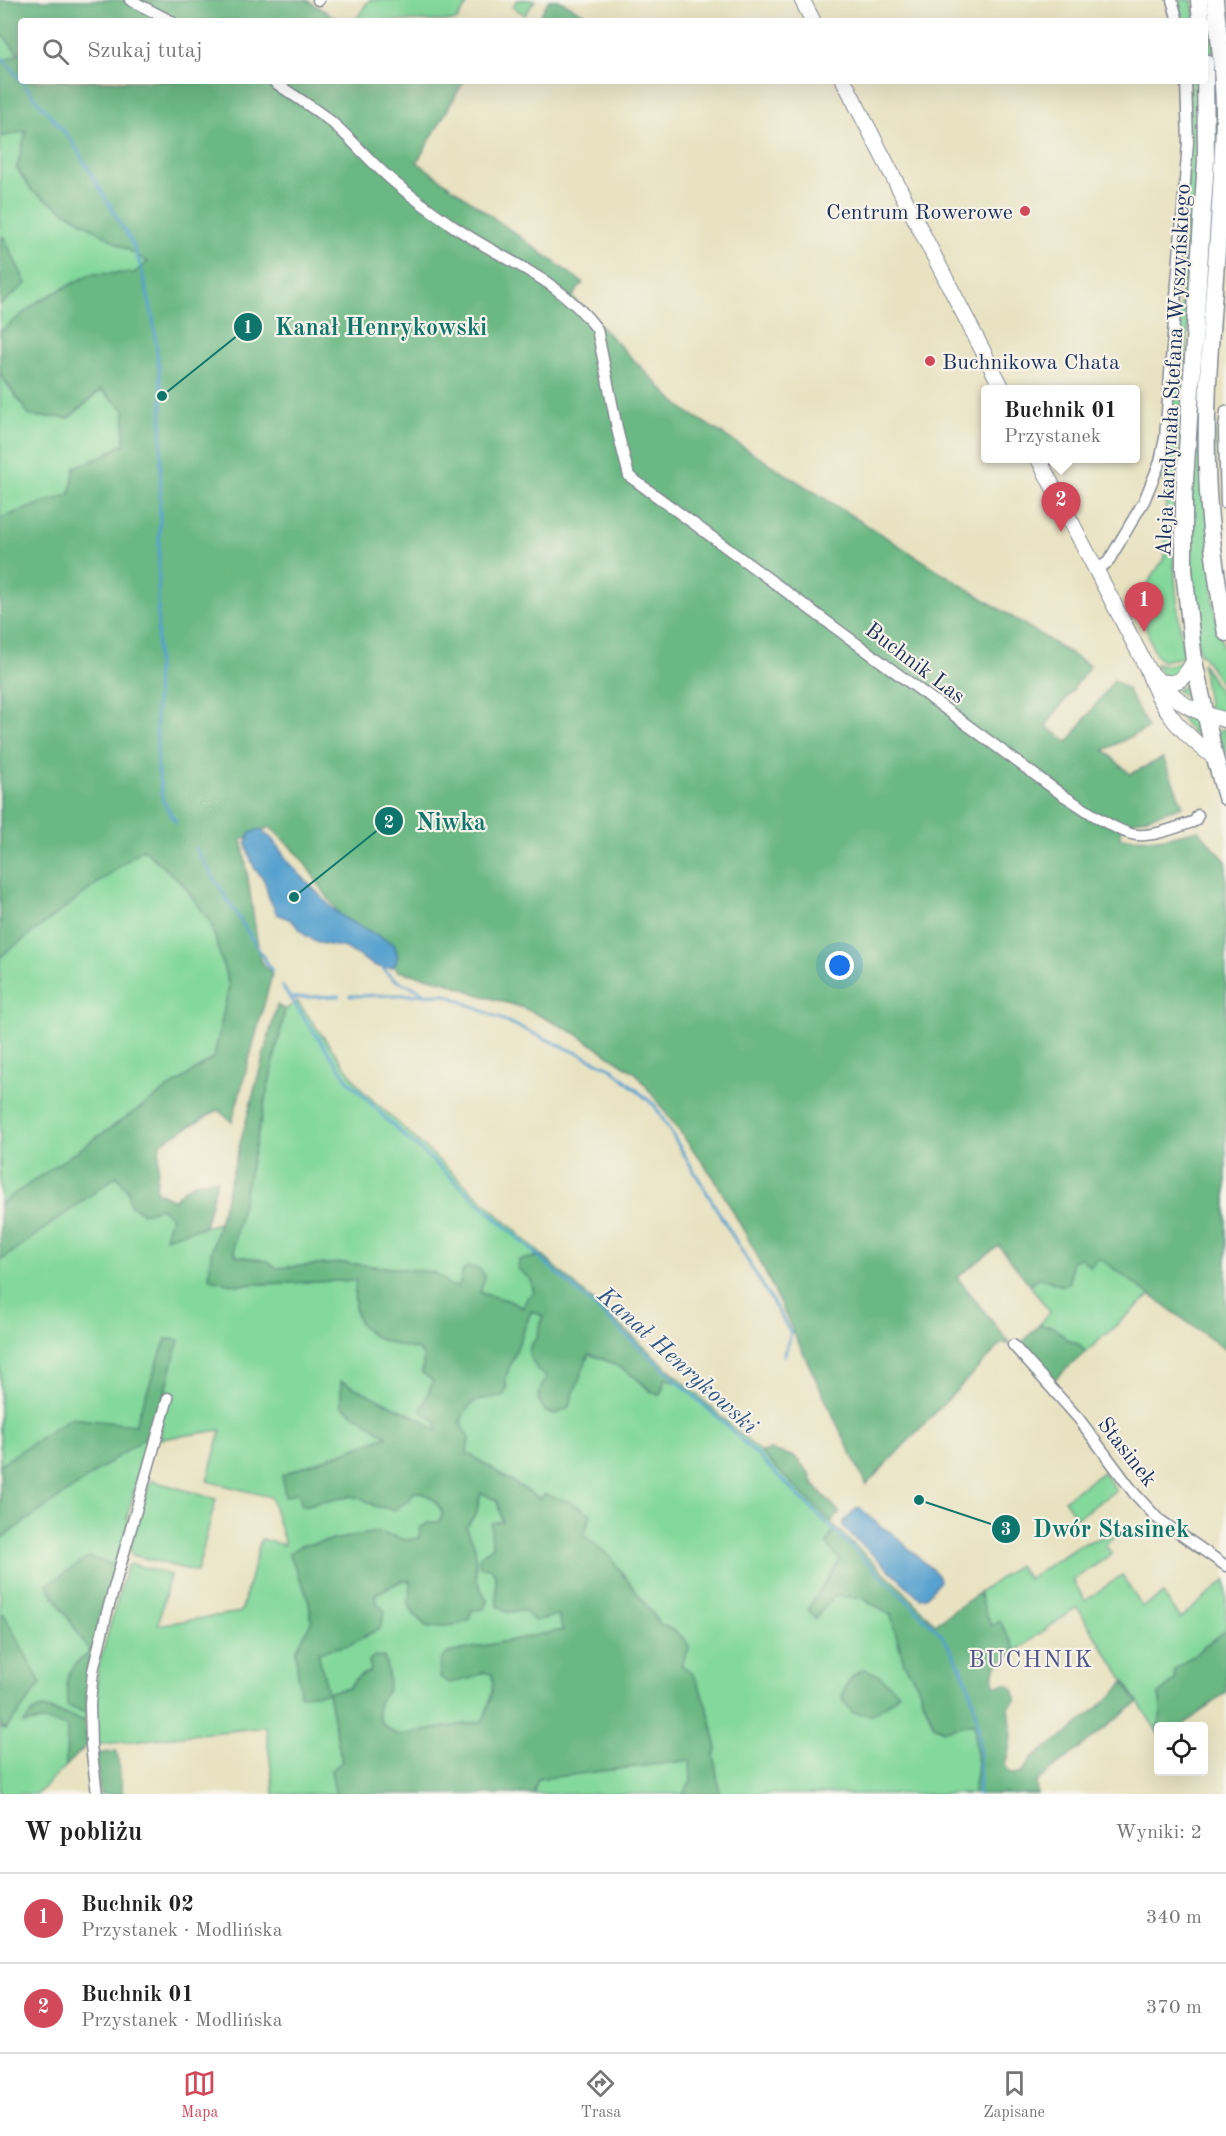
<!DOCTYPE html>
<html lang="pl">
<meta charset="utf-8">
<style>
:root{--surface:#fff;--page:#f6f6f6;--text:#222;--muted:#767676;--line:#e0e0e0;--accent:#d1495b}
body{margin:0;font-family:"Old Standard TT",serif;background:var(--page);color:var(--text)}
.controls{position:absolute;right:18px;bottom:18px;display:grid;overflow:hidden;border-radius:6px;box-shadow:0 6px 24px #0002}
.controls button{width:54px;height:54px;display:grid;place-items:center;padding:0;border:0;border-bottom:2px solid var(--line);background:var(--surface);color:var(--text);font:30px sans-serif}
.you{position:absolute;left:840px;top:966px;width:21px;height:21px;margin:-15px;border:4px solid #fff;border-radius:50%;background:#1a73e8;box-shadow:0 0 0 9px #1a73e833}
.badge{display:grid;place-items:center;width:39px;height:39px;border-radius:50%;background:var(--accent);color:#fff;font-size:20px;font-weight:700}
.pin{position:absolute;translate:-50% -50px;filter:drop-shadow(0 2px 3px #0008)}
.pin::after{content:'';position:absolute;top:32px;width:21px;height:18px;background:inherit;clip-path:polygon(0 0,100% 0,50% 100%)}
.popup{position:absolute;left:981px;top:385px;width:159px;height:78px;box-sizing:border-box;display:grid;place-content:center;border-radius:6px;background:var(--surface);filter:drop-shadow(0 2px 4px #0005);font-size:20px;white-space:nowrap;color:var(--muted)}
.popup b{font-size:22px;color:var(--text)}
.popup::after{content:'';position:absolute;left:50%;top:100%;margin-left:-12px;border:12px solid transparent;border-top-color:var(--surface)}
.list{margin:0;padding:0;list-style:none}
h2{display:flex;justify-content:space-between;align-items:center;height:78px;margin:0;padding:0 24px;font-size:26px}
h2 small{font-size:20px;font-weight:400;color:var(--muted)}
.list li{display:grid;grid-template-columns:39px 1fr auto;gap:18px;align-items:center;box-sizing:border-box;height:90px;padding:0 24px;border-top:2px solid var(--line)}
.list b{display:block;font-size:22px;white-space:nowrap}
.list p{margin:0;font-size:20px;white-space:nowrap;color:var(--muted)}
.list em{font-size:20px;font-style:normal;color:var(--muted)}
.icon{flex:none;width:33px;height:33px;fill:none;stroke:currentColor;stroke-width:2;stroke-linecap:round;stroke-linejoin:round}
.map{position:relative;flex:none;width:1226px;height:1794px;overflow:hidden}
.search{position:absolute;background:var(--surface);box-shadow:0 6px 24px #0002;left:18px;right:18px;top:18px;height:66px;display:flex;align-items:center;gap:15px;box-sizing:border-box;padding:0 21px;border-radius:6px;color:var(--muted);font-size:22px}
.sheet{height:258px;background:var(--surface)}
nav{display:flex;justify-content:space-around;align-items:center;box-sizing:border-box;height:84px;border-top:2px solid var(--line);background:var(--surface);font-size:16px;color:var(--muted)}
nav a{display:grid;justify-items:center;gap:3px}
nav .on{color:var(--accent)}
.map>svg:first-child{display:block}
.green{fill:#83d89b;stroke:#4f847c;stroke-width:1.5}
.forest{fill:#6ab883;stroke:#427470;stroke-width:1.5;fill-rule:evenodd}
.water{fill:#57a1cf;stroke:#396896;stroke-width:1.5}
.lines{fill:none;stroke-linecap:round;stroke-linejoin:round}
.stream{stroke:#57a1cf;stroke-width:3}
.minor-casing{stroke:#828890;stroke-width:13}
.secondary-casing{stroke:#828890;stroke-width:17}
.primary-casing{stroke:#828890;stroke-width:19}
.minor{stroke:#fff;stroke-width:10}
.secondary{stroke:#fff;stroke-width:15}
.primary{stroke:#fff;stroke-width:16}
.poi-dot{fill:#d1495b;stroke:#f7f3e8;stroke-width:2}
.labels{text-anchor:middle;stroke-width:4.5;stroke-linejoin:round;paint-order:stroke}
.poi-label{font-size:22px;fill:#1b2f5e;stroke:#f7f3e8;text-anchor:end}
.street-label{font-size:22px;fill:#1b2f5e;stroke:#f7f3e8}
.water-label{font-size:24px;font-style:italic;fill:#305786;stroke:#f7f3e8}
.neighbourhood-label{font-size:24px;letter-spacing:1.5px;fill:#50568a;stroke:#f7f3e8}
.leader{fill:none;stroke:#0f766e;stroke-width:2}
.callout-dot{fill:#0f766e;stroke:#f7f3e8;stroke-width:2}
.mark-label{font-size:18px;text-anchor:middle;font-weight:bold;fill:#fff}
.callout-label{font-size:24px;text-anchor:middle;font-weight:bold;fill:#0f766e;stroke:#f7f3e8;stroke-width:4.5;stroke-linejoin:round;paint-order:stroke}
</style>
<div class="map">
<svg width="1226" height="1794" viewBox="0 0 1226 1794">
<rect width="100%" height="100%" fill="#f7f3e8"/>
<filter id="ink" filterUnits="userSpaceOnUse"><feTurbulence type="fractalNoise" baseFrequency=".0167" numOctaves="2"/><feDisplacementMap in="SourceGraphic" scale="12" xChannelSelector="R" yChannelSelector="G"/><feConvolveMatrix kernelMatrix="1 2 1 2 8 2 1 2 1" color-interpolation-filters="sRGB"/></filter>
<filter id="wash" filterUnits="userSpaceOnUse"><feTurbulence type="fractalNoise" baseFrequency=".008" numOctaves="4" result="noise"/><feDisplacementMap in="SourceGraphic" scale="24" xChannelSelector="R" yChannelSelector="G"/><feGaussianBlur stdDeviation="1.35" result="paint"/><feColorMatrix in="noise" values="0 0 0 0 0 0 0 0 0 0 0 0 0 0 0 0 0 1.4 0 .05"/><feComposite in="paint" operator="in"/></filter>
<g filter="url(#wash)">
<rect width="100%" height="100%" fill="#e8e2c1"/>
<g class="green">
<polygon points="369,0 470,0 456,21 364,21 357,18"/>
<polygon points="517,0 535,0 525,15 513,7"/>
<polygon points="1176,0 1192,0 1195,21 1182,21"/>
<polygon points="1203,0 1209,0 1217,85 1213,600 1226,661 1226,692 1202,654 1199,654 1189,541 1212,85"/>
<polygon points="0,32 19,54 0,62"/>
<path d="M1190 81H1200C1201 173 1194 266 1186 358 1183 399 1178 439 1175 480 1170 540 1175 598 1184 657L1162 661C1151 653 1151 638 1145 626 1141 618 1136 614 1134 604L1165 557 1166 482 1161 479 1171 435 1185 253Z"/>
<polygon points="26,131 17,168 32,191 148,262 134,273 91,274 39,301 0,332 0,305 26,283 3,237 0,240 0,137"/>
<polygon points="0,374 31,416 69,418 101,390 125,410 124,444 99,458 75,467 70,494 0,518"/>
<polygon points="1180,663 1185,665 1172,680 1161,674 1156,664 1163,666"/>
<polygon points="1202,663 1226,702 1226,715 1209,710"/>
<polygon points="1191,680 1196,705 1176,690 1183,687"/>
<polygon points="1168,700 1182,712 1200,721 1205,743 1192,733"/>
<polygon points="1222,729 1226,730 1226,755 1221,752 1218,732"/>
<polygon points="143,849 182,883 211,923 229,986 215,1057 0,1204 0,957"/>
<polygon points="297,1001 363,1091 543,1256 534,1256 531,1280 534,1293 527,1299 524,1308 507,1300 480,1293 484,1277 480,1269 468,1267 459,1288 448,1285 433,1272 343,1263 275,1268 267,1261 237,1256 234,1251 234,1242 285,1010"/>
<path d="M117 1176 143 1213 160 1208 172 1216 166 1237 219 1223 211 1253 237 1285 357 1280C346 1332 375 1341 419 1350L424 1357 422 1372 433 1381 438 1432 420 1419 341 1382V1405L388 1435 298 1492 303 1506 352 1496 365 1500 375 1506 408 1501 415 1492C430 1493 436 1501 443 1513L439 1522 428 1523 419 1538 406 1540 377 1532 301 1546 289 1553 308 1597 312 1620 296 1651 298 1677 318 1651 349 1645 380 1628 375 1594 403 1580 410 1581C412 1589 410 1593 409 1600 409 1613 420 1620 428 1628L487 1601 476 1579 475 1547 466 1527 476 1514 481 1492 497 1500 502 1522 492 1547 485 1552 491 1568 496 1576 497 1606 507 1612 525 1611 559 1615 563 1630 448 1653 469 1679 484 1672 492 1673C495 1690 489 1706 483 1721L401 1735C387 1732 373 1718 379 1703 381 1698 385 1694 388 1690L371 1672C359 1674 355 1678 349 1688L328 1692 342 1762 331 1770 336 1794H274L266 1727 95 1745V1706L98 1668 127 1566 132 1564 170 1575 158 1625 241 1612 261 1539 285 1545 271 1497 207 1481 221 1430 160 1439 165 1395 178 1341 166 1339 135 1426 70 1418 0 1465V1261Z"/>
<polygon points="1099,1257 1151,1294 1086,1352 1078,1344 1068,1340 1053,1327 1039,1325 1050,1312 1030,1285 1039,1277 1063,1286 1072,1271 1071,1261 1078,1258"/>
<path d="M531 1311 543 1316 537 1338 530 1346 547 1377 541 1388 568 1408 588 1354C606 1359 621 1367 636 1378 646 1386 646 1391 659 1395L663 1388 665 1377 674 1382 678 1377 760 1452 831 1522 835 1527 827 1544 840 1560 808 1609 815 1618 834 1596 861 1597 891 1615 904 1663 917 1684 933 1725 944 1730 974 1723 977 1766 973 1794H720L714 1756 717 1750 710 1717 700 1688 681 1664 690 1647C682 1635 675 1630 661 1625L610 1557 540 1499 467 1453C457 1412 456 1401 503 1396L507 1388 505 1379Z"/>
<path d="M149 1435 127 1518 129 1522 116 1566 89 1557 91 1652 77 1662 86 1713 85 1721 50 1709 24 1724C41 1719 51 1721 67 1727L66 1766 37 1794H0V1726L5 1729 41 1684 4 1615 0 1617V1539Z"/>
<polygon points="1103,1472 1116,1490 1077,1518 1064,1500"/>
<polygon points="153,1481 216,1499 197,1572 133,1555 130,1550 149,1484"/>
<path d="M1102 1537H1115L1105 1545 1112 1554 1073 1580 1085 1601 1122 1575 1142 1607 1163 1594 1180 1619 1226 1580V1630L1174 1670 1175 1680 1159 1694C1162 1707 1162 1717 1156 1730L1077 1607 1016 1651 1000 1621 991 1627 979 1593 1018 1565 1028 1579 1080 1545Z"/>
<polygon points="691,1760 691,1782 683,1794 532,1794 534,1793 537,1779"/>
</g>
<g class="forest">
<path d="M0 0H307L340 21H21V81H464L417 162 583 283 572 297 674 401 689 413 1090 666 1046 726 1068 742 1114 680 1127 689 1148 728 1104 750 1130 774 1163 758 1183 806 1122 825 1120 838 1160 839 1198 830 1226 861V1350L1099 1258 1090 1267 1081 1258 1072 1261 1070 1282 1063 1286 1039 1277 1030 1285 999 1246 957 1277 1010 1344 1002 1343 866 1485 755 1251 714 1178 637 1074 575 1033 524 1008 477 994 447 982 398 971 389 959 344 921 299 855 270 827 242 839 260 960 272 975 232 1122 218 1110 160 1143 156 1191 174 1200C187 1184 197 1180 217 1180L205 1226 165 1238 171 1216 160 1208 143 1213 130 1205 128 1190 117 1176 0 1261V1204L214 1057 229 986 211 923 182 883 143 849 0 957V518L70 494 75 467 99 458 124 444 125 410 101 390 69 418 30 416 0 374V332L39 301 91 274 134 273 148 262 32 191 17 168 26 131 0 137V62L19 54 0 32Z"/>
<polygon points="549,0 559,0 583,13 578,21 537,21"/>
<polygon points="4,237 26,284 0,305 0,240"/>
<path d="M277 1005 285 1010 234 1242V1251L237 1256 268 1261 276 1268 343 1263 433 1272 444 1279 448 1285 459 1287 463 1270 468 1267 480 1269 485 1277 480 1293 507 1300 523 1308 527 1298 534 1293 531 1280 518 1269 519 1260 543 1256 678 1377 674 1382 665 1378 660 1395C648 1391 646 1385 636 1378 622 1367 606 1359 589 1354L568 1408 557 1414 546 1412 538 1400 541 1387 547 1377 538 1371 529 1355 530 1346 537 1338 543 1316 531 1311 505 1379 507 1388 503 1396C480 1398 469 1399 460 1422L469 1438 467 1453 540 1499 544 1494 568 1501 591 1514 584 1535 610 1557 661 1625C675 1630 682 1635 690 1647L681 1664 692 1673 700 1688 710 1717 717 1750 714 1757 720 1794H683L691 1781 690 1760 538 1779 533 1794H336L335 1791 331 1770 342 1762 328 1693 300 1695 296 1651 312 1620 308 1597 289 1553 300 1546 377 1532 406 1540 419 1538 420 1528 428 1523 439 1522 443 1513C436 1501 430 1493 415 1492L408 1501 394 1510 375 1506 365 1500 352 1496 302 1506 298 1492 285 1497 282 1475 387 1436 341 1405V1381L420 1419 437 1431 436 1421 421 1411 433 1381 422 1373 424 1357 419 1350C372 1340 348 1333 356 1280L237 1285 209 1279 211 1253ZM481 1493 497 1500 502 1521 491 1523 492 1547 479 1558 480 1567 491 1568 496 1576 497 1606 507 1612 525 1611 534 1621 558 1615 563 1630 448 1653 441 1660 440 1677 449 1683 469 1679 484 1672 492 1674C495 1690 489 1706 483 1721L401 1735C387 1732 373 1719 379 1703 380 1698 386 1695 387 1691 391 1681 387 1667 384 1657L374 1656 369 1661 371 1672C359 1675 355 1678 349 1688L328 1692 318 1652 349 1645 380 1628 385 1611 377 1603 375 1594 403 1580 410 1581C412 1589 410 1593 409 1600 409 1613 421 1620 428 1628L460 1624 469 1620 472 1610 484 1609 487 1601 476 1579 475 1547 466 1527 476 1514Z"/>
<polygon points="1039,1325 1053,1327 1068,1340 1078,1344 1086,1352 1050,1383 1019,1346"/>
<polygon points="166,1339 179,1340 156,1427 149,1435 0,1539 0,1465 70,1418 135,1425"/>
<polygon points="771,1450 795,1457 810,1475 814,1485 840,1513 831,1522 760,1452"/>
<path d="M835 1527 900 1587 935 1624 979 1593 991 1626 1000 1621 1016 1651C1000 1663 989 1665 995 1686L1007 1684 1013 1688 1016 1699 1009 1707C1012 1729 1012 1743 1005 1765L1010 1774H1021L1033 1757 1068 1733 1116 1692 1124 1682 1138 1702 1036 1782 1037 1794H973L977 1766 974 1723 944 1730 934 1725 917 1684 904 1663 891 1615 861 1597 834 1596 815 1619 808 1609 840 1560 827 1544Z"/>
<path d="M89 1557 116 1566 91 1652 86 1713 67 1706C66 1675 65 1671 90 1652L47 1585Z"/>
<polygon points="4,1614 41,1684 6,1729 0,1726 0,1617"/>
<path d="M1226 1630V1692L1182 1726H1158V1735L1156 1730C1162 1717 1162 1707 1159 1694L1175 1680 1174 1670Z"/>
<path d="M865 1669 878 1675 899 1693 891 1702 871 1715 852 1712 842 1698C846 1683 850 1675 865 1669Z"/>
<path d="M43 1708 85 1721 87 1745 66 1766 67 1727C50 1721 40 1719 23 1724L34 1711Z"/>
<polygon points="117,1751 122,1791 124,1794 100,1794 96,1754"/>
</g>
<g class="water">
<path d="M260 829 273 840 289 863 333 909 346 919 394 944C398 953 399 960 393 967L383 968 373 965 346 948 320 943 306 936 291 920 277 914 269 898 264 880 255 869 250 857 246 844 250 833Z"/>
<polygon points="860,1508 881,1527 892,1533 939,1576 940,1581 926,1597 920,1598 844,1528 843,1523 856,1509"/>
</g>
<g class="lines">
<g class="stream">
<polyline points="0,55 21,80"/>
<polyline points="21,81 72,141 133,245 141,267 153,317 162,396 156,716 158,771 163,801 176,822"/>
<polyline points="195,848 272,971"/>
<path d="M383 968C397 988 412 981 425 995"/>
<path d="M282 986 347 1079 388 1121 724 1423 940 1633C978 1686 983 1730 978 1794"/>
<polyline points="350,996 445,994 611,1068 655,1106 791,1333 784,1356"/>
<polyline points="290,998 339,996"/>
</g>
</g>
</g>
<g filter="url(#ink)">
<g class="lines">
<g class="minor-casing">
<g id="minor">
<polyline points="130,0 171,21"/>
<polyline points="318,0 319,0"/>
<polyline points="1172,0 1178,21"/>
<path d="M273 81C291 94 311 106 329 120 349 136 366 157 385 174 404 192 428 208 450 224 501 260 558 277 597 329L618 433 629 476 1061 794C1081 806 1108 827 1131 834 1149 839 1178 827 1195 821L1198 815"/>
<polyline points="1226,411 1224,431 1226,504"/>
<polyline points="1096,570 1108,562 1144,501 1160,462 1165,438 1188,142 1186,81"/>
<polyline points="1013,1345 1079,1419 1134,1493 1157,1518 1226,1566"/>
<polyline points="97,1794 91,1746 90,1703 93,1671 106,1616 168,1398"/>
</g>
</g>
<g class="secondary-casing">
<g id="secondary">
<polyline points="802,0 813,21"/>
<polyline points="844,81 1003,390"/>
<path d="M1038 458 1147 668C1161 711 1180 731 1215 758"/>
<path d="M1151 673C1180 703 1185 710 1226 720"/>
<path d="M1160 682C1180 685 1184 678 1194 661"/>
</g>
</g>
<g class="primary-casing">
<g id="primary">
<polyline points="1199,0 1201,21"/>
<path d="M1215 0C1219 37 1224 75 1224 113 1223 231 1204 348 1207 466 1208 522 1216 578 1226 633"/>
<polyline points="1205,62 1206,160 1184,496 1184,570 1194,661 1215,758 1226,797"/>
</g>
</g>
<use href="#minor" class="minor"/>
<use href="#secondary" class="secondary"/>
<use href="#primary" class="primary"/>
</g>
</g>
<g class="poi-dot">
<circle cx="1025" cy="211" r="6"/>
<circle cx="930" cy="361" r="6"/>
</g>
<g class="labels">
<g class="poi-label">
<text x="1013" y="219">Centrum Rowerowe</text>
<text x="942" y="369" text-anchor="start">Buchnikowa Chata</text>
</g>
<g class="street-label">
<text transform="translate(1172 370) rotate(-87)" y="8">Aleja kardynała Stefana Wyszyńskiego</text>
<text transform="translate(916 662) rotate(37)" y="8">Buchnik Las</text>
<text transform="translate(1128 1451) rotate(52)" y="8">Stasinek</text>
</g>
<g class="water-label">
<text transform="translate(678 1360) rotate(42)" y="8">Kanał Henrykowski</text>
</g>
<g class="neighbourhood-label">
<text x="1031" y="1667">BUCHNIK</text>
</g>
</g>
<path class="leader" d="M162 396L248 327M294 897L389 821M919 1500L1006 1529"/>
<g class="callout-dot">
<circle cx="162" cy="396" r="6"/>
<circle cx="294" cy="897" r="6"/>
<circle cx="919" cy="1500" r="6"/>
<circle cx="248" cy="327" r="15"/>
<circle cx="389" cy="821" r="15"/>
<circle cx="1006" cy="1529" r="15"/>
</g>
<g class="mark-label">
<text x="248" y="333">1</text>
<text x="389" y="828">2</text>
<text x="1006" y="1535">3</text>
</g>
<g class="callout-label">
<text x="381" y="335">Kanał Henrykowski</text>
<text x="451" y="830">Niwka</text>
<text x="1111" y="1537">Dwór Stasinek</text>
</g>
</svg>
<div class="controls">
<button><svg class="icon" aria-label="locate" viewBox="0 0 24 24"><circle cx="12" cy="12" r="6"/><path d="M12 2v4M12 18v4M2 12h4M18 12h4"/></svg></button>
</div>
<div class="you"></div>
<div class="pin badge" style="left:1144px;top:632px">1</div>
<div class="pin badge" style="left:1061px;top:532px">2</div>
<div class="popup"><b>Buchnik 01</b>Przystanek</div>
<div class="search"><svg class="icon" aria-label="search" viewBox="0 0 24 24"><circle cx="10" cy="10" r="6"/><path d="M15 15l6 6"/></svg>Szukaj tutaj</div>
</div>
<section class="sheet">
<h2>W pobliżu<small>Wyniki: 2</small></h2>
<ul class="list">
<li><span class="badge">1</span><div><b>Buchnik 02</b><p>Przystanek · Modlińska</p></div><em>340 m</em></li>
<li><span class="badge">2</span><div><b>Buchnik 01</b><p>Przystanek · Modlińska</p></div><em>370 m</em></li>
</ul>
</section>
<nav>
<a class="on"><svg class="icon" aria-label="map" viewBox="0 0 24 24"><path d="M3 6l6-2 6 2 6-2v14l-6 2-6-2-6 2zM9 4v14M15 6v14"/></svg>Mapa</a>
<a><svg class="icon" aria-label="directions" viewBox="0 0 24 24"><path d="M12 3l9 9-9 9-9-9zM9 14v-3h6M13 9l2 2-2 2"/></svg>Trasa</a>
<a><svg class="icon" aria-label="saved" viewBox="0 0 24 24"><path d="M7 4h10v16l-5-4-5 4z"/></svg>Zapisane</a>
</nav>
